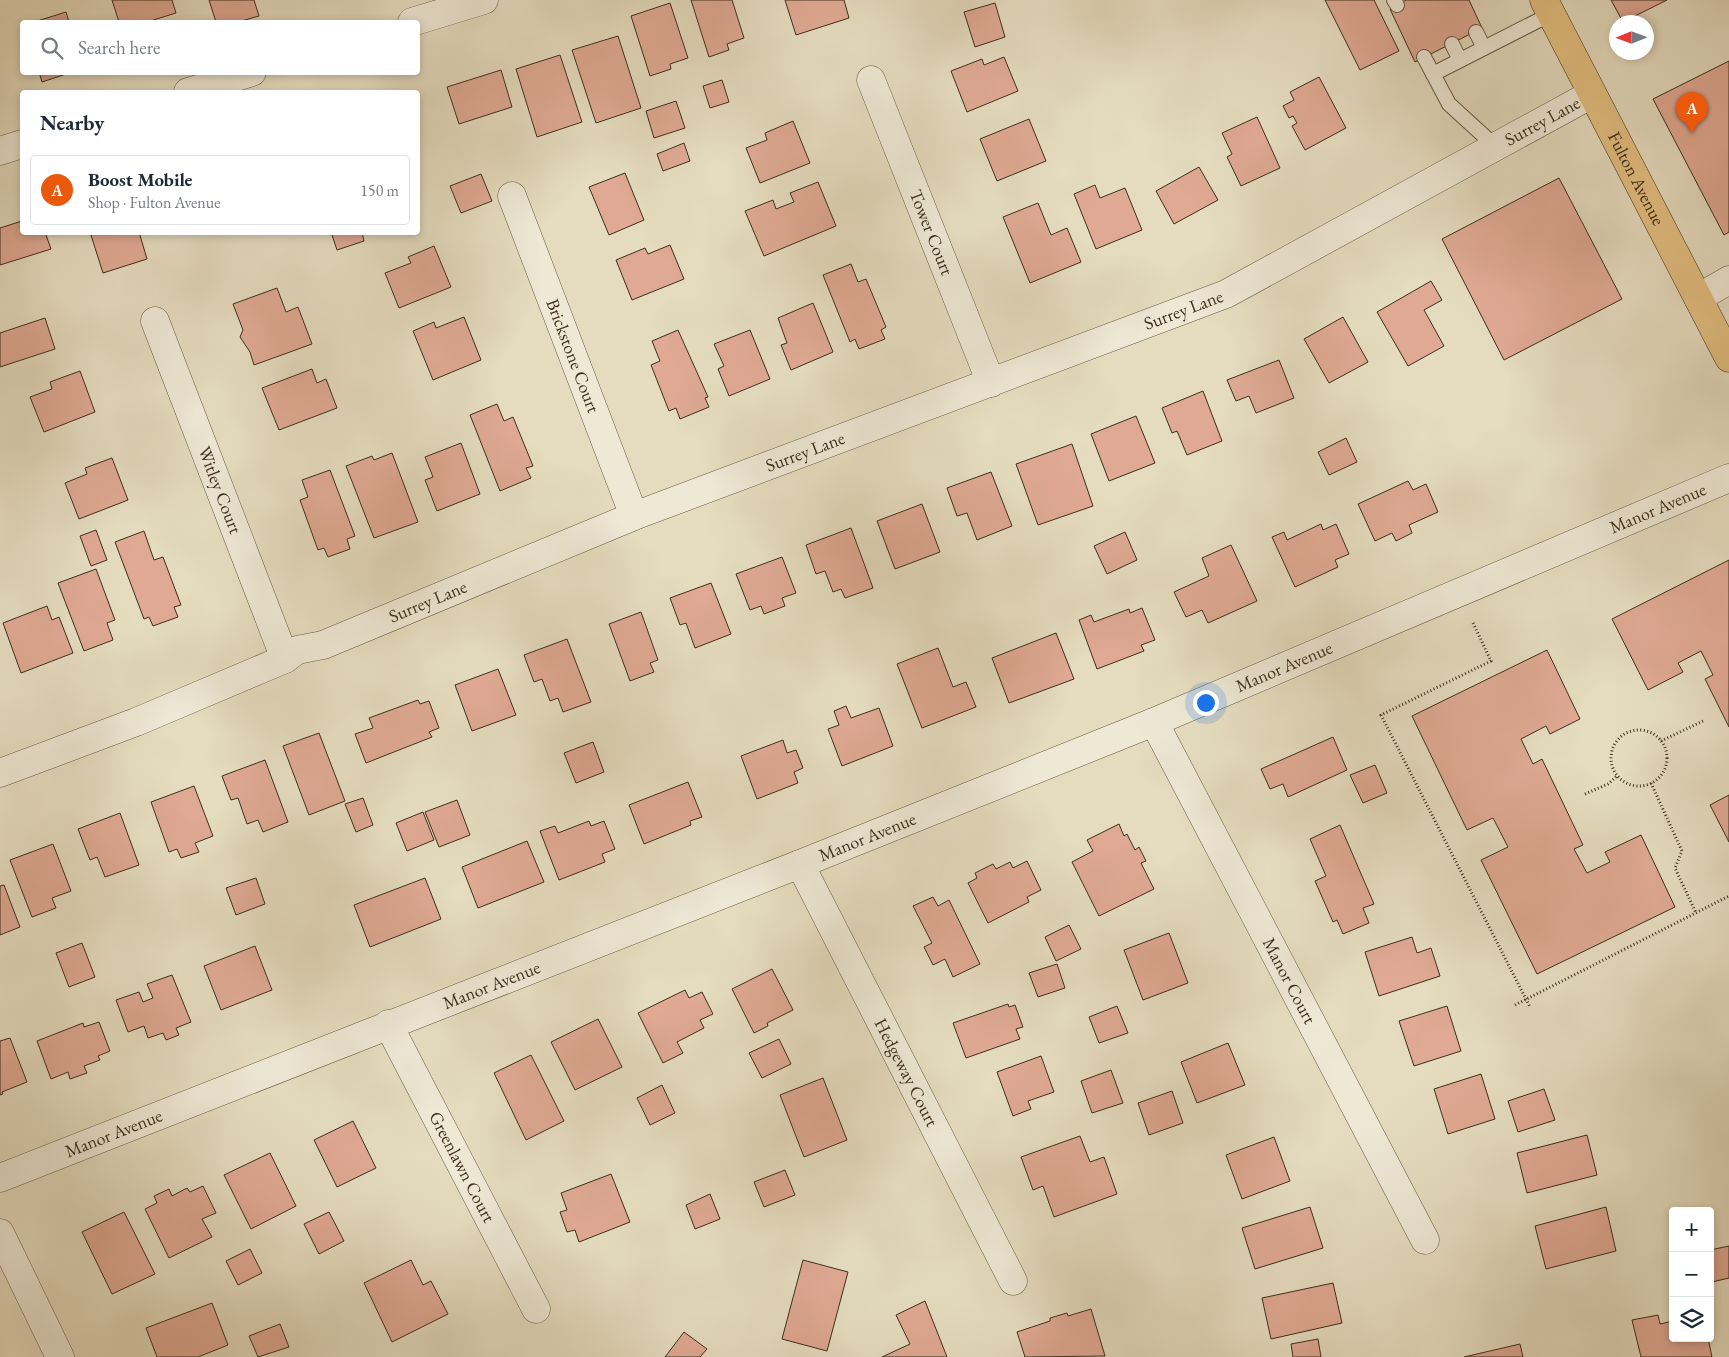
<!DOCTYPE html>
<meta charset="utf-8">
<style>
:root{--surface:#fff;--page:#f2f2f3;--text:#1f2937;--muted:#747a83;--line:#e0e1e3;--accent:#ea580c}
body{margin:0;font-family:"EB Garamond",serif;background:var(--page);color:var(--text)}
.controls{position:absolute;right:15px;bottom:15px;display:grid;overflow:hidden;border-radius:5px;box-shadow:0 2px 8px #0003}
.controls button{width:45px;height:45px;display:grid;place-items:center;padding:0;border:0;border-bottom:1px solid var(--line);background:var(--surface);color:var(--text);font:25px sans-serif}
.compass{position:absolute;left:1609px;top:15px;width:45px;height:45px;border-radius:50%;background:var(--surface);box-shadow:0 2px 8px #0003;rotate:269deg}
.you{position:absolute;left:1205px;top:702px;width:18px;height:18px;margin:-12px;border:4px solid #fff;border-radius:50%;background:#1a73e8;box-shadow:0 0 0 8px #1a73e833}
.badge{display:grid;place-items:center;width:32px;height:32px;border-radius:50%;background:var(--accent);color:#fff;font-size:16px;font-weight:700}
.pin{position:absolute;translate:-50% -41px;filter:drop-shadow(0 1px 2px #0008)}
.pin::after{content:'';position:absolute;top:26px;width:18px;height:15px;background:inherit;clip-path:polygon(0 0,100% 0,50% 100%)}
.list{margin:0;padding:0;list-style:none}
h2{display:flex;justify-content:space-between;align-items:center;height:65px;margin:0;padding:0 20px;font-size:21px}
h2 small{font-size:16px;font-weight:400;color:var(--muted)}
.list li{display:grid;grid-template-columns:32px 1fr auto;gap:15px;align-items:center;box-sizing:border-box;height:70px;margin:0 10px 10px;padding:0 10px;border:1px solid var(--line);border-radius:5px}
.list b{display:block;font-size:19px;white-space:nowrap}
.list p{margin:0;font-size:16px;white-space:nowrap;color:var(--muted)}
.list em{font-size:16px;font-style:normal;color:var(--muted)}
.icon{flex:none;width:28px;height:28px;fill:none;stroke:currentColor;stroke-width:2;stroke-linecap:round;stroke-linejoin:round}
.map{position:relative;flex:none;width:1729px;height:1357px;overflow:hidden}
.search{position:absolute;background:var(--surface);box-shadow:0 2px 8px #0003;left:20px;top:20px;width:400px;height:55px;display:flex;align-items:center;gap:12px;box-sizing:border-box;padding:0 18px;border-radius:5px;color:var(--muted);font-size:19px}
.panel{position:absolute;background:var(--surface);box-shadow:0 2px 8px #0003;left:20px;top:90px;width:400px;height:145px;border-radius:5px}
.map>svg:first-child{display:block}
.building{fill:#dfa993;stroke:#3d2f1c}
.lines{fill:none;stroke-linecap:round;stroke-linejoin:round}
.lane-casing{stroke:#675a45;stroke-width:16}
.street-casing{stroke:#675a45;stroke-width:29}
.primary-casing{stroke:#3d2f1c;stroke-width:29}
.path{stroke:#3d2f1c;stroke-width:3;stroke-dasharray:1 2.5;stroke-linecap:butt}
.lane{stroke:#eee8d5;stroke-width:14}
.street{stroke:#eee8d5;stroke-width:28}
.primary{stroke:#e2be80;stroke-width:28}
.labels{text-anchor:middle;stroke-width:4;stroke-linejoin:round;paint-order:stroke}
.street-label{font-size:18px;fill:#3d2f1c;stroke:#eee8d5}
</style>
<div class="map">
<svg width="1729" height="1357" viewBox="0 0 1729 1357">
<rect width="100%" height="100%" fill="#e5dcbf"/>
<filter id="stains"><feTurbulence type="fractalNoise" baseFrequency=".004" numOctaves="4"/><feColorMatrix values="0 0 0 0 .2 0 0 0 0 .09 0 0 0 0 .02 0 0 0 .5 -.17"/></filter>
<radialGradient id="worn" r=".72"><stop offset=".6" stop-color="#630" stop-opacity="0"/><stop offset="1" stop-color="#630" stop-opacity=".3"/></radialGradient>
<g class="building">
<polygon points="112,0 172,0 176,13 147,22 119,22"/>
<polygon points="209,0 254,0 259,16 238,22 216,22"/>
<polygon points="691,0 732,0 744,38 727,44 729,50 709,57"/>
<polygon points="785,0 844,0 849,18 796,35"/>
<polygon points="1325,0 1374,0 1399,51 1360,70"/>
<polygon points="1406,0 1469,0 1482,28 1415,62 1390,9"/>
<polygon points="1611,0 1667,0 1623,22"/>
<polygon points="670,3 688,58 670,64 671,69 650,76 631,16"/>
<polygon points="995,3 1005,37 975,47 964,12"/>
<polygon points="66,12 69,22 34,22"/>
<polygon points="618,36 641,108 596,123 572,50"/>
<polygon points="560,55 582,122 537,137 516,69"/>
<polygon points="1004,57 1018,91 967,112 951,71 982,59 984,65"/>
<polygon points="1729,61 1729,232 1724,235 1653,99"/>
<polygon points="501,70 512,107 459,124 447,87"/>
<polygon points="39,72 72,72 42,82"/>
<polygon points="1319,77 1346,128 1305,150 1292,126 1297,123 1293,116 1289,118 1283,106 1294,100 1290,92"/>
<polygon points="722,80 729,102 710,108 703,86"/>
<polygon points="676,101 685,128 654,138 646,111"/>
<polygon points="1257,117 1280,168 1241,186 1227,157 1232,154 1222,133"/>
<polygon points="1029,119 1046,161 997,181 980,139"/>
<polygon points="793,121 810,163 760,183 746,148 767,140 765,133"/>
<polygon points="684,143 690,161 663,171 657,154"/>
<polygon points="1199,167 1218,200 1174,224 1156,191"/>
<polygon points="625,173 644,220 609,235 589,187"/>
<polygon points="481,174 492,201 461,213 450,186"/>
<polygon points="1559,178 1622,299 1504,360 1442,239"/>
<polygon points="818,182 836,226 764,256 745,211 773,200 776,209 794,202 790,193"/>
<polygon points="1095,185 1100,198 1125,188 1142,230 1096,249 1074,194"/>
<polygon points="1038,203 1051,235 1067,228 1081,262 1030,283 1003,217"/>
<polygon points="22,221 22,232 45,232 51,249 0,265 0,228"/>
<polygon points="90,232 139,232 147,259 103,273"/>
<polygon points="331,232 362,232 364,241 337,250"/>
<polygon points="670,245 684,279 632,300 616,260 645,248 648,254"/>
<polygon points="434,246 451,287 399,308 385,273 411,263 408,257"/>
<polygon points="851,264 858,282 866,279 886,327 881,330 885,339 859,349 855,339 850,342 823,275"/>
<polygon points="1431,281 1442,300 1424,310 1444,346 1408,366 1377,312"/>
<polygon points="277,288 286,312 298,307 312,344 254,365 250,352 240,337 243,330 233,304"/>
<polygon points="813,303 833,352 791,370 781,345 787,343 778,318"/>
<polygon points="464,317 481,360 433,380 413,331 434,322 436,328"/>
<polygon points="1343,317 1368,362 1329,383 1304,339"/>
<polygon points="45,318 55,349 0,367 0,333"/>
<polygon points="678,330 708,397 705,398 709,407 680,419 676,408 669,411 651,365 660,361 652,341"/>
<polygon points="750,330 770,379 729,396 718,369 724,366 714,344"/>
<polygon points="1279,360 1294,398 1256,413 1249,396 1236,401 1227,380"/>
<polygon points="312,369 317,383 326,379 337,408 279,430 262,388"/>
<polygon points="80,371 95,412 44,432 30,397 52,389 50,382"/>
<polygon points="1203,391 1222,441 1187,455 1177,431 1172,433 1162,408"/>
<polygon points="497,404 504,421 513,417 533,466 526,468 531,478 500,491 470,415"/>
<polygon points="1136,416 1155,463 1109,481 1091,434"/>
<polygon points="1346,438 1357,462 1329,475 1318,452"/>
<polygon points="461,443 480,494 437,511 425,480 433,477 425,457"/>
<polygon points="1072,444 1093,506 1038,525 1016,464"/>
<polygon points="392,453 418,522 374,538 346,466 372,456 374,460"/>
<polygon points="112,458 128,500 79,519 65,483 87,474 85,468"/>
<polygon points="330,470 355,536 347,539 350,549 328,557 324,548 318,550 300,500 308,497 302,480"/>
<polygon points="991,472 1012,526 977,540 967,513 957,516 947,488"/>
<polygon points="1408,481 1413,490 1426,484 1438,512 1409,525 1412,533 1396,541 1392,533 1375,541 1358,504"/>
<polygon points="922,504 940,552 895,569 877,521"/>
<polygon points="1321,524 1323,530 1336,524 1349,554 1335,560 1338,567 1295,587 1272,537 1284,532 1287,540"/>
<polygon points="851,528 873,588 845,598 841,589 833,592 825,571 816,574 806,545"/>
<polygon points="96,530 107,560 91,566 80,536"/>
<polygon points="144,531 154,560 163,557 181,605 174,607 178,617 153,626 149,617 144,619 115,542"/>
<polygon points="1125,532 1137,560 1107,574 1094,546"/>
<polygon points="1231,545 1257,601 1208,623 1202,610 1186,617 1174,592 1209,576 1202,558"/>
<polygon points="782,557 796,593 782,598 785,606 764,614 761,606 750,610 736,574"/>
<polygon points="1729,560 1729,727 1705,679 1713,675 1701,651 1678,663 1683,672 1648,690 1612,619"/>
<polygon points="96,569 115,620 107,623 113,640 84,651 58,583"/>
<polygon points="711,583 731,634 695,648 686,623 680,625 670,598"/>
<polygon points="47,606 52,620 59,617 73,653 21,673 3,623"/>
<polygon points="1142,608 1155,640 1141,645 1144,651 1097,669 1079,620 1091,615 1094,622 1129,609 1130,613"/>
<polygon points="641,612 658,660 650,663 654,672 630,681 609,624"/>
<polygon points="1056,633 1074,679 1009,703 992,658"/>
<polygon points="567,639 591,702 563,712 558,698 550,701 542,679 534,682 524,655"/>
<polygon points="938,648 953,687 966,682 976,707 922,728 897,664"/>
<polygon points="1547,650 1580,719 1550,734 1546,726 1521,739 1533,764 1542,759 1583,845 1574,849 1587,873 1610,862 1605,852 1641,835 1675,907 1537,974 1481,860 1508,847 1493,818 1467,830 1412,716"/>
<polygon points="498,669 516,715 472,731 455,685"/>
<polygon points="418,700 420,704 429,701 439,728 429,732 432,737 366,763 355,734 373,728 369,718"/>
<polygon points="846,706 851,718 879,708 893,746 842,766 828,729 839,725 834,711"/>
<polygon points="319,733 345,801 309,815 283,746"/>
<polygon points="1333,737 1347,770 1288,797 1283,784 1270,789 1261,769"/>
<polygon points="783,740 787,753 796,750 803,768 794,772 798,783 757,799 741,756"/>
<polygon points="593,742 604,772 576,783 564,753"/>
<polygon points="265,760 288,822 263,832 258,820 247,824 238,798 231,800 222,776"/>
<polygon points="1375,765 1387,793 1363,803 1350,775"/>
<polygon points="688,782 702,817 690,821 691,825 644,844 629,805"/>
<polygon points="194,786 213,836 195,843 199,852 181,858 177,849 169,852 151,802"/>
<polygon points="1729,795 1729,842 1710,805"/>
<polygon points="363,798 373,825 356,832 345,804"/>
<polygon points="457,800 470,835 439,847 425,812"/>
<polygon points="423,812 434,840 407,851 396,823"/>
<polygon points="120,813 139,865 105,877 97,857 90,860 78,829"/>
<polygon points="589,821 591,826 604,821 615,849 602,854 605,862 559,880 540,831 555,826 558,833"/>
<polygon points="1119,824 1124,836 1127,834 1135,850 1139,847 1146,861 1141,863 1154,889 1099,916 1072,862 1093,851 1087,840"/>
<polygon points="1340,825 1374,904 1363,908 1369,923 1343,934 1337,920 1333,922 1315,881 1326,876 1310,839"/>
<polygon points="527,841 544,882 478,908 462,867"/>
<polygon points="53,844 71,891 52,898 56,908 32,917 10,860"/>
<polygon points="1027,861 1041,890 1027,897 1029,902 988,923 968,883 977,878 975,873 993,864 996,869 1010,862 1013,868"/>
<polygon points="256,878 265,904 236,915 226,888"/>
<polygon points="425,878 441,919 370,947 354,905"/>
<polygon points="4,885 20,927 0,935 0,886"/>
<polygon points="933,897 938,906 949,900 980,964 953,977 945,959 933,965 924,947 932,943 913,906"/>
<polygon points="1069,925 1081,949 1056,961 1045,937"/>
<polygon points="1169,933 1188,983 1143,1000 1124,950"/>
<polygon points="1412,937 1417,953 1431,948 1440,976 1379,996 1365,952"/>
<polygon points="82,943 95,977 69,987 56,953"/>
<polygon points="255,946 272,990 221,1010 204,966"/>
<polygon points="1057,964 1065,988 1038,997 1029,973"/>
<polygon points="772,969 793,1010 767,1023 768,1026 754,1033 732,989"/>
<polygon points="172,975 191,1022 176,1028 179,1035 166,1040 163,1033 148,1038 144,1026 128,1032 116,1000 139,992 143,1002 153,998 147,984"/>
<polygon points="685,990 689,998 702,992 713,1014 700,1020 704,1028 677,1042 683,1053 663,1063 638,1013"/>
<polygon points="1008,1004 1009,1007 1015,1005 1023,1027 1016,1029 1020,1039 966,1058 953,1023"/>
<polygon points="1117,1006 1128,1033 1099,1043 1089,1017"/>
<polygon points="1447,1006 1461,1051 1414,1066 1399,1021"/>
<polygon points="598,1019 622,1067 575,1090 551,1042"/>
<polygon points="99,1022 110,1051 98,1056 100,1060 84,1066 87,1073 70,1079 68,1072 51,1079 37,1041 83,1023 84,1027"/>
<polygon points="10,1038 27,1082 2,1092 3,1094 0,1095 0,1041"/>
<polygon points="779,1039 791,1064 762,1078 749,1053"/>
<polygon points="1228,1043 1245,1085 1197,1103 1181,1062"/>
<polygon points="531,1055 564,1121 526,1140 494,1073"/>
<polygon points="1041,1056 1054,1092 1028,1101 1031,1109 1013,1116 997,1072"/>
<polygon points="1111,1070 1123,1103 1092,1113 1081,1081"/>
<polygon points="1481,1074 1495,1119 1448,1134 1434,1089"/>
<polygon points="823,1078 847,1140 804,1157 780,1095"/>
<polygon points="662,1085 675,1113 650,1125 637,1098"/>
<polygon points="1544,1089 1555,1120 1518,1132 1508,1101"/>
<polygon points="1172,1091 1183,1123 1149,1135 1138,1103"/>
<polygon points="353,1121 376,1168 337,1187 314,1140"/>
<polygon points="1587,1135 1597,1175 1527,1193 1517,1153"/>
<polygon points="1080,1136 1090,1162 1104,1157 1117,1194 1054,1217 1043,1186 1033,1190 1021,1157"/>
<polygon points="1274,1137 1290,1181 1242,1199 1226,1155"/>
<polygon points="270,1153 296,1206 251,1229 224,1175"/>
<polygon points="785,1170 795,1195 764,1207 754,1182"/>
<polygon points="611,1174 630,1222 579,1242 575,1230 567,1232 560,1212 567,1210 561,1193"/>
<polygon points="203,1186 216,1213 202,1219 212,1237 169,1258 145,1209 157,1203 154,1196 169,1189 172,1196 187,1188 190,1192"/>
<polygon points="710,1194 720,1219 695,1229 686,1205"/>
<polygon points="1310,1207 1323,1248 1255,1269 1242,1228"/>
<polygon points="1606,1207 1616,1251 1546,1269 1535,1226"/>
<polygon points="124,1212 155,1274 112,1294 82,1232"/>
<polygon points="329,1212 344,1241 319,1254 304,1224"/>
<polygon points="1729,1246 1729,1278 1712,1282 1710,1250"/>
<polygon points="250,1249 262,1273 238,1285 226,1261"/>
<polygon points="411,1260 423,1285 431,1281 448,1314 392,1342 364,1283"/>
<polygon points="803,1260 848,1272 827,1351 782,1339"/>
<polygon points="1333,1283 1342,1323 1271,1339 1262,1298"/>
<polygon points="925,1301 947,1357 882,1357 910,1344 896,1315"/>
<polygon points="212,1303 228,1345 198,1357 157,1357 146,1328"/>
<polygon points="1091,1309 1105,1356 1025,1357 1017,1332 1050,1321 1050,1318 1067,1313 1068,1316"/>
<polygon points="1658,1315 1660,1324 1673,1321 1673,1338 1708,1338 1712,1357 1641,1357 1632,1320"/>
<polygon points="280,1324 289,1347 258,1357 249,1336"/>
<polygon points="684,1332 707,1349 700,1357 665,1357"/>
<polygon points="1318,1339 1321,1357 1293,1357 1291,1344"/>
<polygon points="1520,1344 1523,1357 1464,1357"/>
</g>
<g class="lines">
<g class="lane-casing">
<g id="lane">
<polyline points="1394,0 1397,5"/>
<polyline points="1476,32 1484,48"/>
<polyline points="1452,44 1460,60"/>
<polyline points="1424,57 1449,104 1495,146"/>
<polyline points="1433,74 1551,14"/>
</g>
</g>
<g class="street-casing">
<g id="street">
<polyline points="412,22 484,0"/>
<path id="s1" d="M871 80 991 383"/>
<polyline points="188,92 252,72"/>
<polyline points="0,151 22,144"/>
<path id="s2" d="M512 196 634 516"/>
<polyline points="1698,298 1729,280"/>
<path id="s3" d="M155 321 285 659"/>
<path id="s4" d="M1154 722 1425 1240"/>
<path id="s5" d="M0 773 136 722 285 659 297 650 323 645 634 516 1226 294 1592 94"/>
<path id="s6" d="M800 864 1013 1281"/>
<path id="s7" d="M388 1024 536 1309"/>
<path id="s8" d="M0 1178 800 864 1154 722 1729 478"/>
<polyline points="0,1233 60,1357"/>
</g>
</g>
<g class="primary-casing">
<g id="primary">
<path id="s9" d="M1544 0 1729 358"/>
</g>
</g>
<g class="path">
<polyline points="1473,623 1491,661 1381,715 1530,1007"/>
<circle cx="1639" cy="758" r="28"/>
<polyline points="1661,741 1703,721"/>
<polyline points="1651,783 1682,851 1675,868 1696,913"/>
<polyline points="1585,794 1608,784 1617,776"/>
<polyline points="1515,1005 1729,896"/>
</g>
<use href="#lane" class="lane"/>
<use href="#street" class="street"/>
<use href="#primary" class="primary"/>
</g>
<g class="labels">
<g class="street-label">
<text dy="6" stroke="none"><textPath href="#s5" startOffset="1678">Surrey Lane</textPath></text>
<text dy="6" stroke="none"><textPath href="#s9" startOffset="201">Fulton Avenue</textPath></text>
<text dy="6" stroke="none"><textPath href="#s1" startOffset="164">Tower Court</textPath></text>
<text dy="6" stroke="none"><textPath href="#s5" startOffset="1272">Surrey Lane</textPath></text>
<text dy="6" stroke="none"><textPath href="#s2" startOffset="171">Brickstone Court</textPath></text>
<text dy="6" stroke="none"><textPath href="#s5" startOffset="868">Surrey Lane</textPath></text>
<text dy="6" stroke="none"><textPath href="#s3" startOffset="181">Witley Court</textPath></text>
<text dy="6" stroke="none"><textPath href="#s8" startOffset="1788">Manor Avenue</textPath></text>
<text dy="6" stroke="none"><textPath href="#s5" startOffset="462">Surrey Lane</textPath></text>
<text dy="6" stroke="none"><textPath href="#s8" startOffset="1382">Manor Avenue</textPath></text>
<text dy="6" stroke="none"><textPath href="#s8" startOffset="932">Manor Avenue</textPath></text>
<text dy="6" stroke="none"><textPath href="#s4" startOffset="292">Manor Court</textPath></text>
<text dy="6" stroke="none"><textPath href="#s8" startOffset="528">Manor Avenue</textPath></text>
<text dy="6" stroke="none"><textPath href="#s6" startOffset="234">Hedgeway Court</textPath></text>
<text dy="6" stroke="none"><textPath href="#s8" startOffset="122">Manor Avenue</textPath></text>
<text dy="6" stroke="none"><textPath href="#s7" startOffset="161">Greenlawn Court</textPath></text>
</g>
</g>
<rect width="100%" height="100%" filter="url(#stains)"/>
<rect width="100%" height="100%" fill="url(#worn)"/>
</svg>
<div class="controls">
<button>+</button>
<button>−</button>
<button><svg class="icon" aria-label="layers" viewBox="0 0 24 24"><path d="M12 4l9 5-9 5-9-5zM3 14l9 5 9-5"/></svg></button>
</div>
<svg class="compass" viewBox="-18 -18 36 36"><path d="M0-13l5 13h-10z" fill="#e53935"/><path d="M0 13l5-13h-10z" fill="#747a83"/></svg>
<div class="you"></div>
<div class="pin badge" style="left:1692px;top:133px">A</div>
<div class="search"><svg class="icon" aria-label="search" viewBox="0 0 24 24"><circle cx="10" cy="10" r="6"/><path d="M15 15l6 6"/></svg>Search here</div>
<section class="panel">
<h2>Nearby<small></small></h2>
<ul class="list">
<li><span class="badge">A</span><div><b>Boost Mobile</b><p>Shop · Fulton Avenue</p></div><em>150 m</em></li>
</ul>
</section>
</div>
